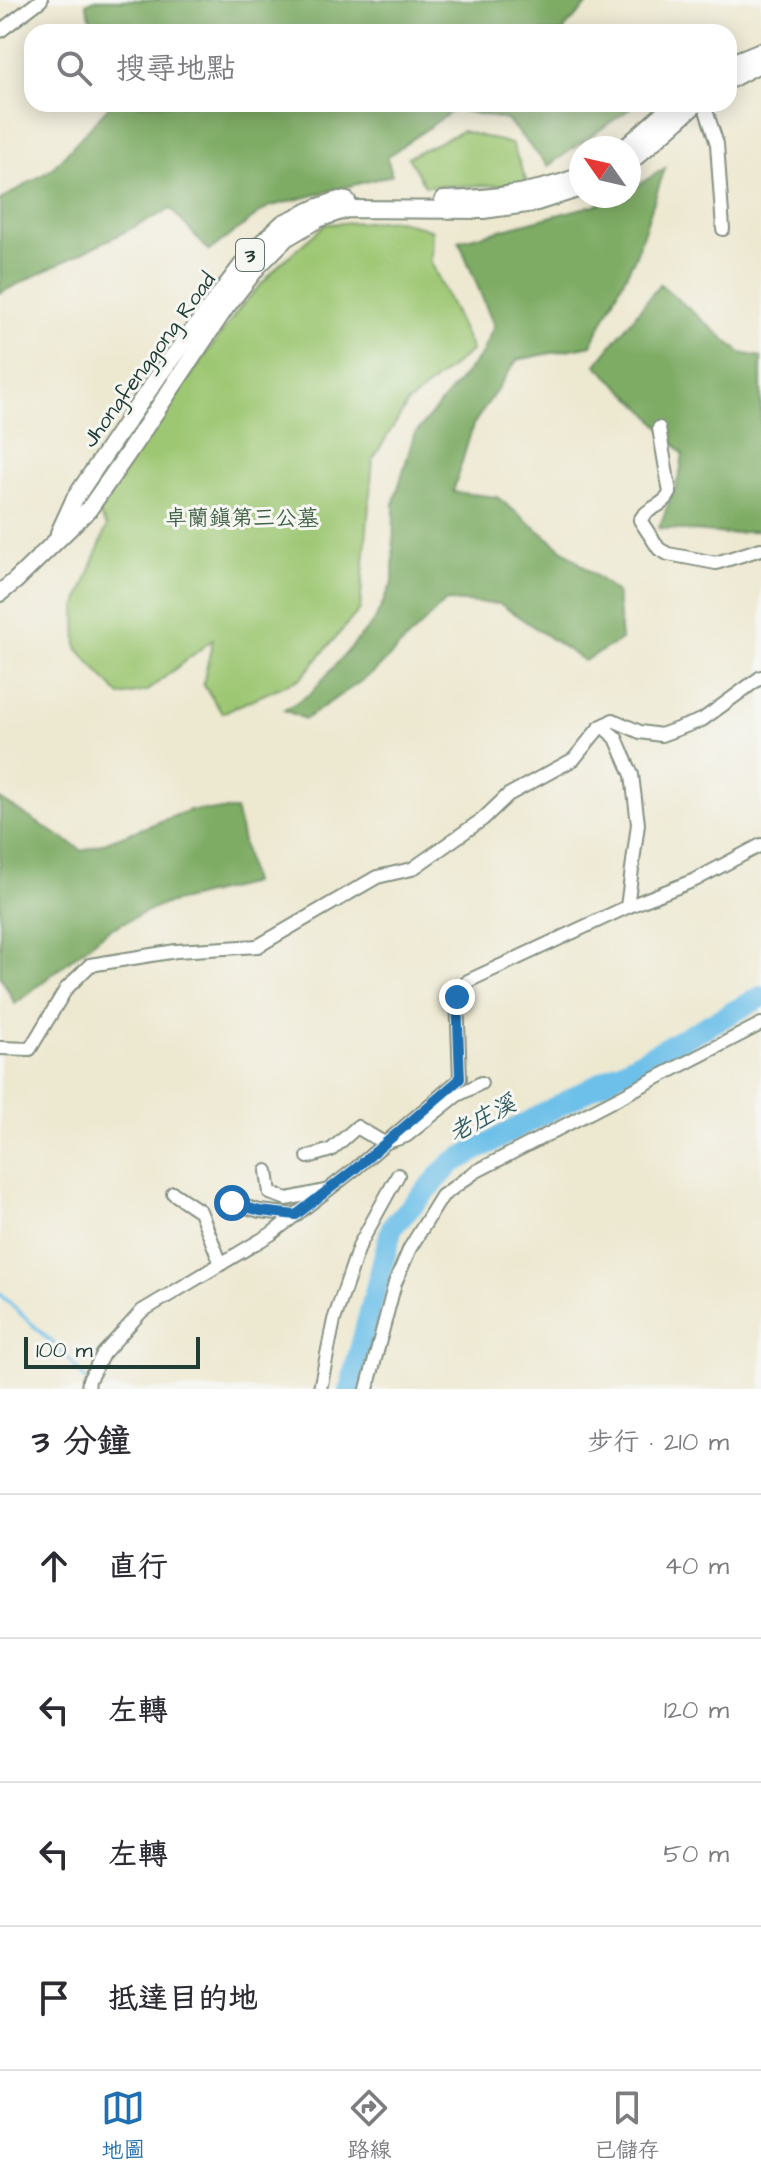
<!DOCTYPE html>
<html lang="zh-TW">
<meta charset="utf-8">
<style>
:root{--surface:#fff;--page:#f7f7f7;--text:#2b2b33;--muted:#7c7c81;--line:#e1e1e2;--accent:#1f6fb2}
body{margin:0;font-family:"Architects Daughter","LXGW WenKai TC",sans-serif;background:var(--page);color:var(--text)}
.compass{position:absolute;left:569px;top:136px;width:72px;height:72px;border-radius:50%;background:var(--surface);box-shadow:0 4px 20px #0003;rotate:304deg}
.scale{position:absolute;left:24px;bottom:20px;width:176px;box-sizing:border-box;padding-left:8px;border:4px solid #1f3d34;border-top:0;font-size:22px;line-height:28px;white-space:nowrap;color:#1f3d34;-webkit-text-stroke:6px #f6f6f2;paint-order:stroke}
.stop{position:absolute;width:24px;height:24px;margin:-18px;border:6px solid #1f6fb2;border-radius:50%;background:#fff}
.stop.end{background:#1f6fb2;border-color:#fff;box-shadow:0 2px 8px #0008}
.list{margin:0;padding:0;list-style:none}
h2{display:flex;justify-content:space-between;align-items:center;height:104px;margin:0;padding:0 32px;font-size:34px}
h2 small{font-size:26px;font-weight:400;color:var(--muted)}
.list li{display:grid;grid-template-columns:52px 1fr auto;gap:24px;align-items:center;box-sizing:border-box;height:144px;padding:0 32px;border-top:2px solid var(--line)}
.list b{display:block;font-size:30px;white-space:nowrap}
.list em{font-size:26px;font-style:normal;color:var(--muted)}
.icon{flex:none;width:44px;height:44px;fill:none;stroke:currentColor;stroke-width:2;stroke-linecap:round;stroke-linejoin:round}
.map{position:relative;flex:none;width:761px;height:1389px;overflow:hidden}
.search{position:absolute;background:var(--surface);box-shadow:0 4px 20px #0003;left:24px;right:24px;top:24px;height:88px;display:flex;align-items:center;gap:20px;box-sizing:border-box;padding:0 28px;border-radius:24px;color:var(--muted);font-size:30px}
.sheet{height:680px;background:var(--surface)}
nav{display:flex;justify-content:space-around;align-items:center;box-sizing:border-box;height:112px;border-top:2px solid var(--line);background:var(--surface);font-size:22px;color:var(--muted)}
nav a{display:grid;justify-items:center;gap:4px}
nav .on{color:var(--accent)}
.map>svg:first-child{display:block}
.green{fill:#9ec773;stroke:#5e8254;stroke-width:2}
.forest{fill:#7eac65;stroke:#4e744c;stroke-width:2}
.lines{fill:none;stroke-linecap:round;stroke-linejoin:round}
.stream{stroke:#6dc0e9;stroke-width:4}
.river{stroke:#6dc0e9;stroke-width:22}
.minor-casing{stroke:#869282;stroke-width:16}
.major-casing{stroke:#869282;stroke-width:20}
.minor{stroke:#fff;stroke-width:12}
.major{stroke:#fff;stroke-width:16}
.route{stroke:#1f6fb2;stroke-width:10}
.labels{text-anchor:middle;stroke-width:6;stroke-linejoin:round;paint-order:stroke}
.shield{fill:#f6f6f2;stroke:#60746d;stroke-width:2}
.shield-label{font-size:20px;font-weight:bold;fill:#1f3d34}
.street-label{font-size:22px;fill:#1f3d34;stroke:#f6f6f2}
.park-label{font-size:22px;fill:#3f6044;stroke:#f6f6f2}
.water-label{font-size:24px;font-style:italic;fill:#325e61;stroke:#f6f6f2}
</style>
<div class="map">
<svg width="761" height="1389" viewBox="0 0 761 1389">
<rect width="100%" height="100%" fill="#f6f6f2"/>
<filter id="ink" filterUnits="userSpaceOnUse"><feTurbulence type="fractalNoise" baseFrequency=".0125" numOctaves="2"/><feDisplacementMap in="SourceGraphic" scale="16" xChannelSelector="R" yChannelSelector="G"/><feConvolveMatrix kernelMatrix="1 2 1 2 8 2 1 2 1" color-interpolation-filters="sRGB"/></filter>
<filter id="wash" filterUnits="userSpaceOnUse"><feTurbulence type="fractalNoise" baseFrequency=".006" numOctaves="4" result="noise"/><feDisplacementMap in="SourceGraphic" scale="32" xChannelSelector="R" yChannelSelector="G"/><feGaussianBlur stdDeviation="1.8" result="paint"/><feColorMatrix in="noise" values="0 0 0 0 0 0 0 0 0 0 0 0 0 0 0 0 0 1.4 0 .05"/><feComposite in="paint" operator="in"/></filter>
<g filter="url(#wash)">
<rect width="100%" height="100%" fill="#ede8d0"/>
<g class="green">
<polygon points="462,131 512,144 528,185 425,186 408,157"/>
<polygon points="398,220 432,230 431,262 472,350 408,403 373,459 360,609 301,678 222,713 203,684 213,639 147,691 120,696 77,648 76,608 107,526 95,508 242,305 281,263 326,224"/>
</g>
<g class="forest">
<polygon points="95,0 592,0 564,29 565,32 95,32 86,4"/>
<polygon points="111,104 622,104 631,108 548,166 507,120 455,109 387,157 392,175 268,207 209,251 171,209 0,293 0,200 52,169"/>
<polygon points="665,168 636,255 591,345 517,360 473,425 453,492 497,497 617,593 621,640 584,661 500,604 446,601 373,673 305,719 284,710 311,693 375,620 393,581 394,502 414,435 481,355 494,326 459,241 613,200 620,196 629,196 629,191"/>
<polygon points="660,284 741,353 761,357 761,530 728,534 659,528 680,474 683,454 646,411 596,365"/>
<polygon points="0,799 83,851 190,810 236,810 252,883 158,906 108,930 15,1004 0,975"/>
</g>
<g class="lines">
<g class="stream">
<polyline points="760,999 761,999"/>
<polyline points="0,1294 66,1356 86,1380"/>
</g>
<polyline class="river" points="350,1389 392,1227 452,1163 761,997"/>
</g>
</g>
<g filter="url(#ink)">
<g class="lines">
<g class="minor-casing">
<g id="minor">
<polyline points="0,31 41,0"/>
<polyline points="704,104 717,144 723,229"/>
<path d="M659 428 670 493C664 507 647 507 640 520L659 549 668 554 716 563 761 549"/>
<polyline points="602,726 616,738 632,775 638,824 627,907"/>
<polyline points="0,1048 30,1049 66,989 90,965 176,951 258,946 377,877 412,869 483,819 508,795 574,759 599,728 613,720 640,732 661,735 702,720 761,677"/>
<polyline points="308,1157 331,1150 357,1127 384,1143 406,1136 456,1096 481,1083"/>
<polyline points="267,1171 270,1193 287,1199 324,1191"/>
<polyline points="173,1193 200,1211 221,1264"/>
<polyline points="232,1203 260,1211 296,1215"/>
<polyline points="88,1389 89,1380 103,1354 142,1311 271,1234 355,1169 460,1079 457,997 468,981 627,907 695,880 761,845"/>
<polyline points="320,1389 334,1320 360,1244 398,1175"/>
<polyline points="367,1389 395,1283 410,1248 442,1196 475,1172 761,1024"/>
</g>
</g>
<g class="major-casing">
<g id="major">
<polyline points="729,64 761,51"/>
<polyline points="729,80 761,63"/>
<polyline points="625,148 674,104"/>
<polyline points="629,163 696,104"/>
<path d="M443 200C489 199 538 193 581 176"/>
<polyline points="59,533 75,498 123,427 162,371 252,252 283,223 316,208 339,200 347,201"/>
<polyline points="0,593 15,581 89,509 126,456 226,307 258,266 286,238 318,219 347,209 483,210 534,203 581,188"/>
</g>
</g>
<use href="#minor" class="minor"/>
<use href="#major" class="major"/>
</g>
</g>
<g class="lines" filter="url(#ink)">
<polyline class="route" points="232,1203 260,1211 296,1215 355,1169 460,1079 457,997"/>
</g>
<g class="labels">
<rect class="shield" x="236" y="239" width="28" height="32" rx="6"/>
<g class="shield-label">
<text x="250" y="262">3</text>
</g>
<g class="street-label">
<text transform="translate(148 359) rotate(-54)" y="8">Jhongfenggong Road</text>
</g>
<g class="park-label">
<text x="242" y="525">卓蘭鎮第三公墓</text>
</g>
<g class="water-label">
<text transform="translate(482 1118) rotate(-28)" y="8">老庄溪</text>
</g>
</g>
</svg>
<svg class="compass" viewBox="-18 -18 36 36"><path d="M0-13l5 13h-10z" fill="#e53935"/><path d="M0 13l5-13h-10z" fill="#7c7c81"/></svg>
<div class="scale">100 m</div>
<div class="stop" style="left:232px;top:1203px"></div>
<div class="stop end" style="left:457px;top:997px"></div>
<div class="search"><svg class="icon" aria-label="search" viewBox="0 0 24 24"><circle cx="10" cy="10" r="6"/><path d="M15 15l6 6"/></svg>搜尋地點</div>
</div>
<section class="sheet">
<h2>3 分鐘<small>步行 · 210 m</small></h2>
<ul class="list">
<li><svg class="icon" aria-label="ahead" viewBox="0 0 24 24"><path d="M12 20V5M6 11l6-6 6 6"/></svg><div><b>直行</b></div><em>40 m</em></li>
<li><svg class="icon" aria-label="left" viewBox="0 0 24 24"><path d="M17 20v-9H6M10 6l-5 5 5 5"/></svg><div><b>左轉</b></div><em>120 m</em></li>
<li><svg class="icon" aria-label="left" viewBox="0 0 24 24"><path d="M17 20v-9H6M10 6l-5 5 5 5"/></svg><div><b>左轉</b></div><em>50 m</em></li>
<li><svg class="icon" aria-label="arrive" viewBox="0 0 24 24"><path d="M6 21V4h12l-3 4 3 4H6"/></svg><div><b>抵達目的地</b></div></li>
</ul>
</section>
<nav>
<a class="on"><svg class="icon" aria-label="map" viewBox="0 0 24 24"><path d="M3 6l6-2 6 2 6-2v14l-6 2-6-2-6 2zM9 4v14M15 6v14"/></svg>地圖</a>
<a><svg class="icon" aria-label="directions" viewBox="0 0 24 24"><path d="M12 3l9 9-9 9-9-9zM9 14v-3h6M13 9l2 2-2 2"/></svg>路線</a>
<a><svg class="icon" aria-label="saved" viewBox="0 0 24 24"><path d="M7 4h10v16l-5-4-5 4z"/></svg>已儲存</a>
</nav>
